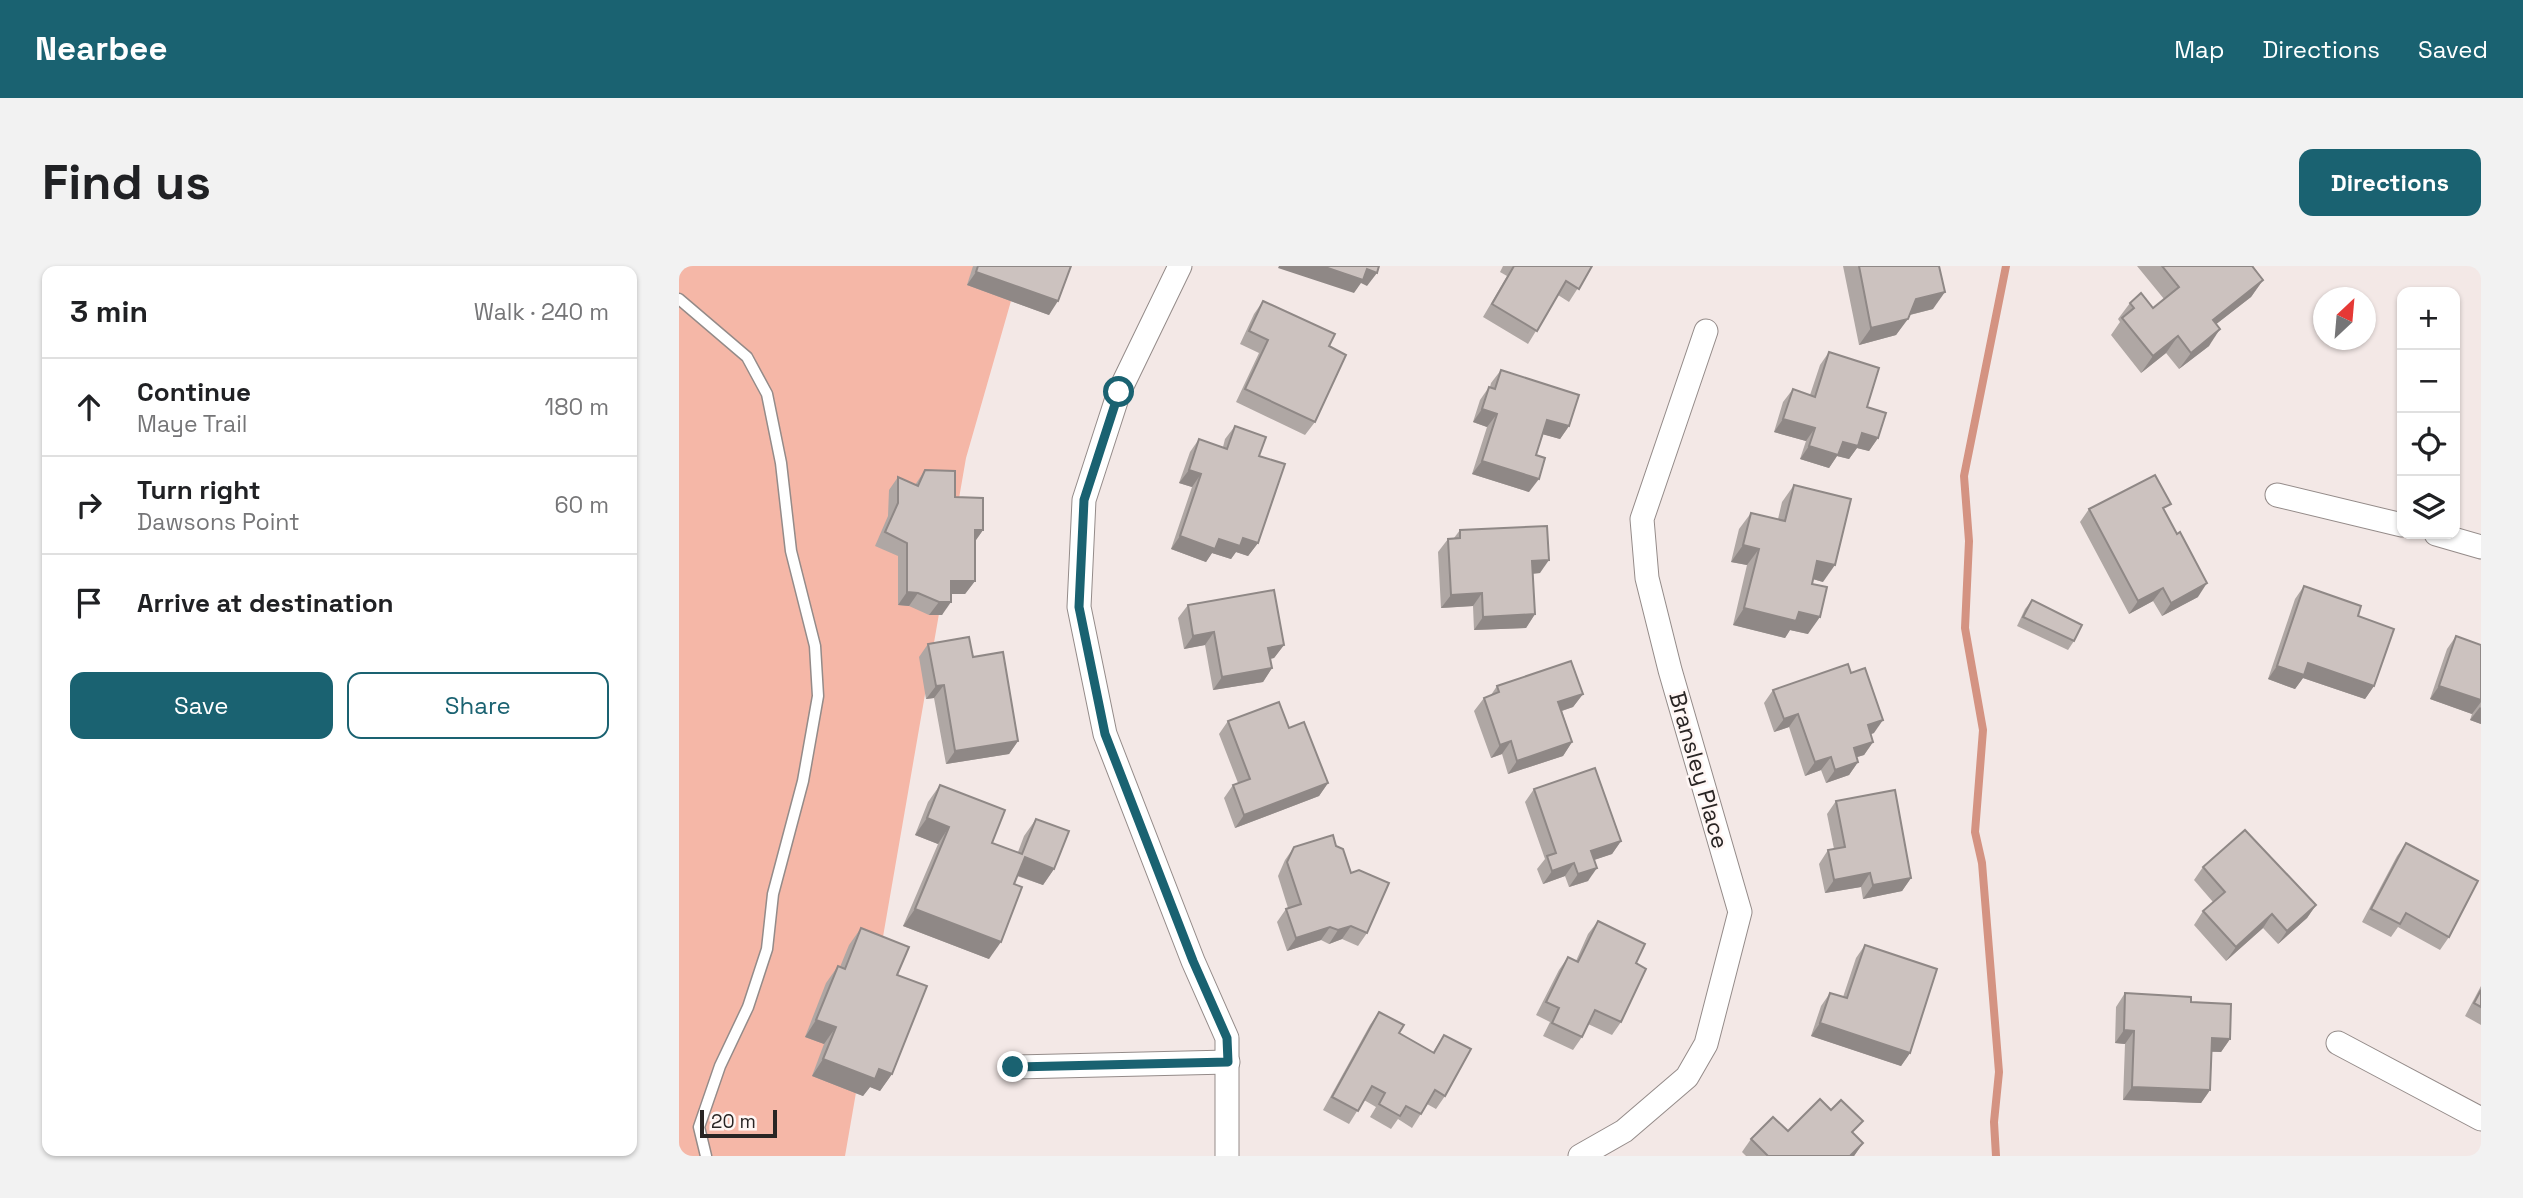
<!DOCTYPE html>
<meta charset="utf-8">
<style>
:root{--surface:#fff;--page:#f2f2f2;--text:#202124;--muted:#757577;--line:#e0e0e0;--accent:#1a6271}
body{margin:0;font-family:"Space Grotesk",sans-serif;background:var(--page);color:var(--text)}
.controls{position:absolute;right:21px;top:21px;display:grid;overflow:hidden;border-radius:14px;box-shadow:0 2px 5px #0004}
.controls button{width:63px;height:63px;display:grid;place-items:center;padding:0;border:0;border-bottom:2px solid var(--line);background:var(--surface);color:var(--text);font:35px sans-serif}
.compass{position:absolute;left:1634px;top:21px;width:63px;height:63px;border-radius:50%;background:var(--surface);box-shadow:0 2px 5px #0004;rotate:26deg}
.scale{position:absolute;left:21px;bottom:18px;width:77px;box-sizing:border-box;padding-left:7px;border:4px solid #292524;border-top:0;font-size:19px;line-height:24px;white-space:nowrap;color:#292524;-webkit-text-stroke:5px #fff6f4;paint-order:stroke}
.stop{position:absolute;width:21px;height:21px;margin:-16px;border:5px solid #1a6271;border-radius:50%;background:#fff}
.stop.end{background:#1a6271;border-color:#fff;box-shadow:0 2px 7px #0008}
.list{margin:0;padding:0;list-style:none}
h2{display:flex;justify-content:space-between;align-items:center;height:91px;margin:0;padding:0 28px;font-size:30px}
h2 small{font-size:23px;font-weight:400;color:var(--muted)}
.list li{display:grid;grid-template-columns:46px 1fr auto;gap:21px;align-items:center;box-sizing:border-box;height:98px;padding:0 28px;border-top:2px solid var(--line)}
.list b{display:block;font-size:26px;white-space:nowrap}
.list p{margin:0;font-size:23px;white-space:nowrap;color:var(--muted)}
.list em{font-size:23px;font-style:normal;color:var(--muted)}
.actions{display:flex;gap:14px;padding:21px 28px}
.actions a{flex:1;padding:16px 0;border:2px solid var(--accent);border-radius:14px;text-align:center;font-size:24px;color:var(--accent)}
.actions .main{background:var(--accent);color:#fff}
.icon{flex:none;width:38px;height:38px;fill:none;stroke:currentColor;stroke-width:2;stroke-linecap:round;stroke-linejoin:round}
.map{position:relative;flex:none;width:1802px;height:890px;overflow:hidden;border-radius:14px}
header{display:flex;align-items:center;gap:42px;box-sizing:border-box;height:98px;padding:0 35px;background:var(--accent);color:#fff}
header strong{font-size:33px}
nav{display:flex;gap:38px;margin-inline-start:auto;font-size:24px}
.intro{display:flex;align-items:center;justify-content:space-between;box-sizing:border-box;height:168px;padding:0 42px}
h1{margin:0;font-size:49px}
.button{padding:18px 32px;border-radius:14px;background:var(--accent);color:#fff;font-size:24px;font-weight:700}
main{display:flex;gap:42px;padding:0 42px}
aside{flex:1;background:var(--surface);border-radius:14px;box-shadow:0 2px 5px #0004}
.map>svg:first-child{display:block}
.green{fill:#f5b7a7}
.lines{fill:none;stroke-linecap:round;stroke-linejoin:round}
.stream{stroke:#d49382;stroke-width:8}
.service-casing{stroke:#948b89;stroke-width:13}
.minor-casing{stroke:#948b89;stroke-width:25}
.service{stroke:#fff;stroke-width:10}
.minor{stroke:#fff;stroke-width:23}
.wall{fill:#afa7a4}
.shaded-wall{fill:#8f8886}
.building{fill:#ccc2bf;stroke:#8f8886;stroke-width:2}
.route{stroke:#1a6271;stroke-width:9}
.labels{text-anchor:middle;stroke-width:5;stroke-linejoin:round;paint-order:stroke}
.street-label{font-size:23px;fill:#292524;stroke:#fff6f4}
</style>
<header>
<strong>Nearbee</strong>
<nav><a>Map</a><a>Directions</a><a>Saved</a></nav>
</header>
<div class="intro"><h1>Find us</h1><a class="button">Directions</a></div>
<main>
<aside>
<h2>3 min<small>Walk · 240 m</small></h2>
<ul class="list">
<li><svg class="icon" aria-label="ahead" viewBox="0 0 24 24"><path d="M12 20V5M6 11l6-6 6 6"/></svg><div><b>Continue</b><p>Maye Trail</p></div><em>180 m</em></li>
<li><svg class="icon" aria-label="right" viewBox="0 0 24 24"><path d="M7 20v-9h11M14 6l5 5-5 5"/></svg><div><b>Turn right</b><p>Dawsons Point</p></div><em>60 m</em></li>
<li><svg class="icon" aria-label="arrive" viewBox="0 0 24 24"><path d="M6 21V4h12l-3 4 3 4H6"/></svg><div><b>Arrive at destination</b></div></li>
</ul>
<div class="actions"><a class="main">Save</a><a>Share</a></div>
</aside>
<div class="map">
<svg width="1802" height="890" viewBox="0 0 1802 890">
<rect width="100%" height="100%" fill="#f3e8e6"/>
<polygon class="green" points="0,0 342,0 287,192 166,890 0,890"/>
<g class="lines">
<polyline class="stream" points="1317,890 1315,856 1320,806 1303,597 1296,566 1304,464 1286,362 1290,275 1285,210 1327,0"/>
<g class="service-casing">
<polyline id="service" points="0,33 68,91 88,128 102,197 112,285 136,380 139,430 124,515 94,628 88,683 69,741 41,800 20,861 27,890"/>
</g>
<g class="minor-casing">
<g id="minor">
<polyline points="501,0 440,126 405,234 400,341 426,468 514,695 548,772 548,890"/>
<polyline points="1598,229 1723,259"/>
<polyline points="1757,268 1802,281"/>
<polyline points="1659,777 1802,853"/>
<polyline points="334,801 549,796"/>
<polyline points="901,890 945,865 1008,811 1027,778 1061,646 991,404 968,312 963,253 1027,65"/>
</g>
</g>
<use href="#service" class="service"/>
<use href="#minor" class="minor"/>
</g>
<g class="wall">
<polygon points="294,0 392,0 370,49 288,19"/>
<polygon points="824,0 913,0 890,36 879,29 849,78 804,51 828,10 821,6"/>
<polygon points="1164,0 1260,0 1254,43 1231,49 1217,69 1180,79"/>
<polygon points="1458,0 1574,0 1584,14 1572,31 1537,58 1530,80 1500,103 1487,87 1462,107 1432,69 1441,56 1439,53 1451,37 1474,42 1485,33"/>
<polygon points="584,35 650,80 636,156 626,169 557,136 580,87 561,78 575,48"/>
<polygon points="1150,86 1188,141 1199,172 1190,185 1178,182 1170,193 1158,190 1150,202 1121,193 1127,175 1095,166 1104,136 1114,123 1131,129 1141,99"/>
<polygon points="822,104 890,160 881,173 864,168 857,189 850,226 793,208 808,161 794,156 801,134 810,121 811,121 812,117"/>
<polygon points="556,160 580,190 579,277 569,290 557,286 552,293 533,287 527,296 492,283 513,221 500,217 511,186 520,173 544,181 546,173"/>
<polygon points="246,204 276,231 304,264 296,275 296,315 286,328 272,328 263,349 250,349 230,340 219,339 219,290 196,280 209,250 210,224 219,211 236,219"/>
<polygon points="1115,219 1144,316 1134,313 1129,368 1111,364 1106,372 1054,359 1068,299 1052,296 1060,263 1072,247 1099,253 1103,236"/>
<polygon points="1410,243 1486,246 1519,331 1483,350 1474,335 1450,348 1401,256"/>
<polygon points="781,264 861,307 854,308 856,348 847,362 795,364 794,340 762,342 759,286 769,273 775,272"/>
<polygon points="1625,320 1679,350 1695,420 1686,433 1624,412 1616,423 1589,413 1616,333"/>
<polygon points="1353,334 1395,375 1389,384 1338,360 1346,343"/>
<polygon points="509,339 605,379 595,392 591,393 593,402 584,416 534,424 526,379 505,383 499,352"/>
<polygon points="1777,370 1802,379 1802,458 1791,454 1793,448 1751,433 1768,383"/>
<polygon points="249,378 294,391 339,475 330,488 267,498 255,432 247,433 240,391"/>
<polygon points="818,420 904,428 894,441 883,445 893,476 884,490 829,508 823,488 812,492 795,445 805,432 812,429"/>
<polygon points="1094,424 1195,467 1192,468 1194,476 1185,489 1178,491 1179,496 1170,509 1147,517 1142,504 1126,510 1110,461 1095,466 1085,437"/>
<polygon points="549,455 610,462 649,517 640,530 556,562 545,532 554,519 559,517 540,468"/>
<polygon points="261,519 313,577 339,586 345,570 357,553 375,603 364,619 338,610 310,693 224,660 259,578 236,569 249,536"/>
<polygon points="855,523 942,575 933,588 915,594 909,615 890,621 886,610 864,618 858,603 866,593 846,536"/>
<polygon points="1157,535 1232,612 1223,625 1184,633 1182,621 1146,627 1140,598 1149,584 1155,583 1148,548"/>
<polygon points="1727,577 1770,671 1761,684 1719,661 1712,671 1683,656 1718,590"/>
<polygon points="615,581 688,667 679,680 663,673 650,678 642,674 608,685 598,656 607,643 609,642 599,610 606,594"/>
<polygon points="1524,601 1637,639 1628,652 1599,678 1584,662 1547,695 1515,659 1524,645 1534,636 1515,614"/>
<polygon points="919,655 957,697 942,756 933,769 909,758 903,771 894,784 864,770 871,756 857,749 880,704 889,691 897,695 909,668"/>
<polygon points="182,662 218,709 213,808 201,825 191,821 184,830 133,810 145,778 126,771 147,717 159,700 161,701 170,679"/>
<polygon points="1186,679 1231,787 1222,800 1132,770 1142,740 1151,727 1164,731 1177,692"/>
<polygon points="1802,720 1802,759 1786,750"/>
<polygon points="1446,727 1512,736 1551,773 1542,786 1533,786 1531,824 1522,837 1444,834 1446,778 1436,777 1437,741"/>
<polygon points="700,746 720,767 754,786 765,769 766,830 757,843 748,838 733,862 719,853 712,863 691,851 697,841 685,834 670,858 644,844 691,759"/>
<polygon points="1109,865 1175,868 1184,877 1175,890 1067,890 1063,886 1072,873"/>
</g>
<g class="shaded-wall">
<polygon points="600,0 643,0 688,3 698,7 688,20 682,17 675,27 599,2"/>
<polygon points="297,6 379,35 370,49 288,19"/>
<polygon points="1584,14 1572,31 1522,70 1534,54"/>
<polygon points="1266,26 1254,43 1226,50 1237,33"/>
<polygon points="1229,53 1217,69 1180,79 1192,62"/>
<polygon points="1541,63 1530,80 1500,103 1512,87"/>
<polygon points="1499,70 1487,87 1462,107 1474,90"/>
<polygon points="803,143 818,148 808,161 794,156"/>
<polygon points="1104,153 1136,162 1127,175 1095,166"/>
<polygon points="868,154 890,160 881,173 859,167"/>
<polygon points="1183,167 1199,172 1190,185 1178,182 1170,193 1158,190 1150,202 1121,193 1130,180 1164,176"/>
<polygon points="803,195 860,213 850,226 793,208"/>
<polygon points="510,204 522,208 513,221 500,217"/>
<polygon points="296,264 304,264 295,277"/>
<polygon points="501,270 564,272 579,277 569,290 557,286 552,293 533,287 527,296 492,283"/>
<polygon points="1064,279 1080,283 1068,299 1052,296"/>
<polygon points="870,294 861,307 844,308 853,295"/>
<polygon points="1138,295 1156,299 1144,316 1127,311"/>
<polygon points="272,315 296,315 286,328 263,328"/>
<polygon points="1528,317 1519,331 1483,350 1492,337"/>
<polygon points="1484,322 1474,335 1450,348 1459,335"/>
<polygon points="228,326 239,327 230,340 219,339"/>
<polygon points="803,327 794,340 762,342 772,329"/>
<polygon points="260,336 272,336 263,349 250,349"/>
<polygon points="1065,342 1120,346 1141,351 1129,368 1111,364 1106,372 1054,359"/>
<polygon points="856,348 847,362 795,364 804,351"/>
<polygon points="535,366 526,379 505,383 514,370"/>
<polygon points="605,379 595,392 580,395 589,382"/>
<polygon points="1629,397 1695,420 1686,433 1624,412 1616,423 1589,413 1598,400"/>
<polygon points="593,402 584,416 534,424 543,411"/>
<polygon points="265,419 255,432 247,433 257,420"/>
<polygon points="1760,420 1802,434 1802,436 1793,448 1751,433"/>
<polygon points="904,428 894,441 870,449 879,436"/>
<polygon points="1801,441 1802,442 1802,458 1791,454"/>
<polygon points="1119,448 1110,461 1095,466 1105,453"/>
<polygon points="1204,454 1195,467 1180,472 1189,459"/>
<polygon points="339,475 330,488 267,498 276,485"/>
<polygon points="832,475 823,488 812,492 821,479"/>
<polygon points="893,476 884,490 829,508 838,495"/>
<polygon points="1194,476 1185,489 1165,495 1175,482"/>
<polygon points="1152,491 1142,504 1126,510 1136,496"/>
<polygon points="1179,496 1170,509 1147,517 1156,504"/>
<polygon points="649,517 640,530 556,562 565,549"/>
<polygon points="248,552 270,561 259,578 236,569"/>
<polygon points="942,575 933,588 903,598 912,585"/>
<polygon points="346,591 375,603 364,619 334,608"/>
<polygon points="895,597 886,610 864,618 873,605"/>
<polygon points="918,602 909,615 890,621 899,608"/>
<polygon points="1191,607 1182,621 1146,627 1155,614"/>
<polygon points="1232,612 1223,625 1184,633 1194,619"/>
<polygon points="1637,639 1628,652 1599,678 1608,665"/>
<polygon points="236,643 322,676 310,693 224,660"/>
<polygon points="1593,648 1584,662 1547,695 1557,681"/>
<polygon points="672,660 663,673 650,678 659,664"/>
<polygon points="651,661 642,674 608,685 617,672"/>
<polygon points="137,754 157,761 145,778 126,771"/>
<polygon points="1141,757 1231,787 1222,800 1132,770"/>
<polygon points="1445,764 1455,765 1446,778 1436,777"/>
<polygon points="1533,772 1551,773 1542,786 1524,785"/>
<polygon points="144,793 200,803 213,808 201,825 191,821 184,830 133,810"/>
<polygon points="1453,821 1531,824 1522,837 1444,834"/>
<polygon points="1184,877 1175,890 1171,890"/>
</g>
<g class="building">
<polygon points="299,0 392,0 379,35 297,6"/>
<polygon points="643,0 700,0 698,7 688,3 684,14"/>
<polygon points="835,0 913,0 900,23 887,15 858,65 813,38"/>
<polygon points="1180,0 1260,0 1266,26 1237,33 1229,53 1192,62"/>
<polygon points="1483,0 1573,0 1584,14 1534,54 1541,63 1512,87 1499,70 1474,90 1443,52 1455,42 1451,37 1462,27 1474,42 1500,21"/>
<polygon points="584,35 656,68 650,80 667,89 636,156 566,123 589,74 570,65"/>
<polygon points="1150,86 1200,102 1188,141 1207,147 1199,172 1183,167 1179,180 1164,176 1159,189 1130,180 1136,162 1104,153 1114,123 1136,131"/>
<polygon points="822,104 900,129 890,160 868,154 857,189 866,192 860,213 803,195 818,148 803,143 810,121 816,123"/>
<polygon points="556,160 587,171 580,190 606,198 579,277 564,272 561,280 540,273 536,283 501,270 522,208 510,204 520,173 548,183"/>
<polygon points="246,204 276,205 276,231 304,232 304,264 296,264 296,315 272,315 272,336 260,336 239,327 228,326 228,277 206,266 219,237 219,211 239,220"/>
<polygon points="1476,209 1492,238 1484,242 1498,268 1501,266 1528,317 1492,337 1484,322 1459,335 1410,243"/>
<polygon points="1115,219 1172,233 1156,299 1138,295 1133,318 1148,321 1141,351 1120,346 1117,355 1065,342 1080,283 1064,279 1072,247 1106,255"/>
<polygon points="868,260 870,294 853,295 856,348 804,351 803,327 772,329 769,273 781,272 781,264"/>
<polygon points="1625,320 1682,340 1679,350 1715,363 1695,420 1629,397 1625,409 1598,400"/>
<polygon points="595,324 605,379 589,382 593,402 543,411 535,366 514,370 509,339"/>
<polygon points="1353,334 1403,359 1395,375 1344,351"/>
<polygon points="1777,370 1802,379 1802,434 1760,420"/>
<polygon points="290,371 294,391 324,386 339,475 276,485 265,419 257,420 249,378"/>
<polygon points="892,395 904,428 879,436 893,476 838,495 832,475 821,479 805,432 820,426 818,420"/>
<polygon points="1169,398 1172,407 1186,402 1204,454 1189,459 1194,476 1175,482 1179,496 1156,504 1152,491 1136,496 1119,448 1105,453 1094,424"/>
<polygon points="600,436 610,462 625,456 649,517 565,549 554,519 571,513 549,455"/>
<polygon points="916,502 942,575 912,585 918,602 899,608 895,597 873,605 868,590 877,587 855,523"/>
<polygon points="261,519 326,544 313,577 343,588 357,553 390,565 375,603 346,591 335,618 343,621 322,676 236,643 270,561 248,552"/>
<polygon points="1216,524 1232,612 1194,619 1191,607 1155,614 1149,584 1166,581 1157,535"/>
<polygon points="1566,564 1637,639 1608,665 1593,648 1557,681 1524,645 1546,626 1524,601"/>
<polygon points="654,569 657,580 664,583 672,607 680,604 710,617 688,667 672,660 659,664 651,661 617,672 607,643 622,638 608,596 615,581"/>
<polygon points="1727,577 1799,615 1770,671 1727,647 1721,658 1692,643"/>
<polygon points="919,655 966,678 957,697 967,703 942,756 916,744 903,771 873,757 880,742 867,736 889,691 899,696"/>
<polygon points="182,662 230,681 218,709 248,720 213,808 200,803 196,813 144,793 157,761 137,754 159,700 166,703"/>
<polygon points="1186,679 1258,703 1231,787 1141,757 1151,727 1168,732"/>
<polygon points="1802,724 1802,741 1795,737"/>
<polygon points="1446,727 1512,731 1512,736 1552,738 1551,773 1533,772 1531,824 1453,821 1455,765 1445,764"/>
<polygon points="700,746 725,759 720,767 755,787 765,769 792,783 766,830 756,824 742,848 727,840 721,850 700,838 706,827 693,820 679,845 653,831"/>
<polygon points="1141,833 1152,844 1162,834 1184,855 1173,866 1184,877 1171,890 1089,890 1072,873 1094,851 1109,865"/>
</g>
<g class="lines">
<polyline class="route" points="334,801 549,796 548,772 514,695 426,468 400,341 405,234 440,126"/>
</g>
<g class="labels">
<g class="street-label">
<text transform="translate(1020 504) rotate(74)" y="8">Bransley Place</text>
</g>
</g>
</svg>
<div class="controls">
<button>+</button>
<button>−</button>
<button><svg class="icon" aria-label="locate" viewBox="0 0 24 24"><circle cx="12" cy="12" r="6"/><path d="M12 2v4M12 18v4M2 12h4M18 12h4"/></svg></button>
<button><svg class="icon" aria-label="layers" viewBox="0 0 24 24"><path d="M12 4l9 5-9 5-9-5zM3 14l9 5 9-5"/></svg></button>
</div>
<svg class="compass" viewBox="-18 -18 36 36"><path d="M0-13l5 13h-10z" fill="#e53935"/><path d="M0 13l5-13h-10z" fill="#757577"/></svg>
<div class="scale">20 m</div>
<div class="stop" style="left:440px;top:126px"></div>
<div class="stop end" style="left:334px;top:801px"></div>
</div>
</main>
